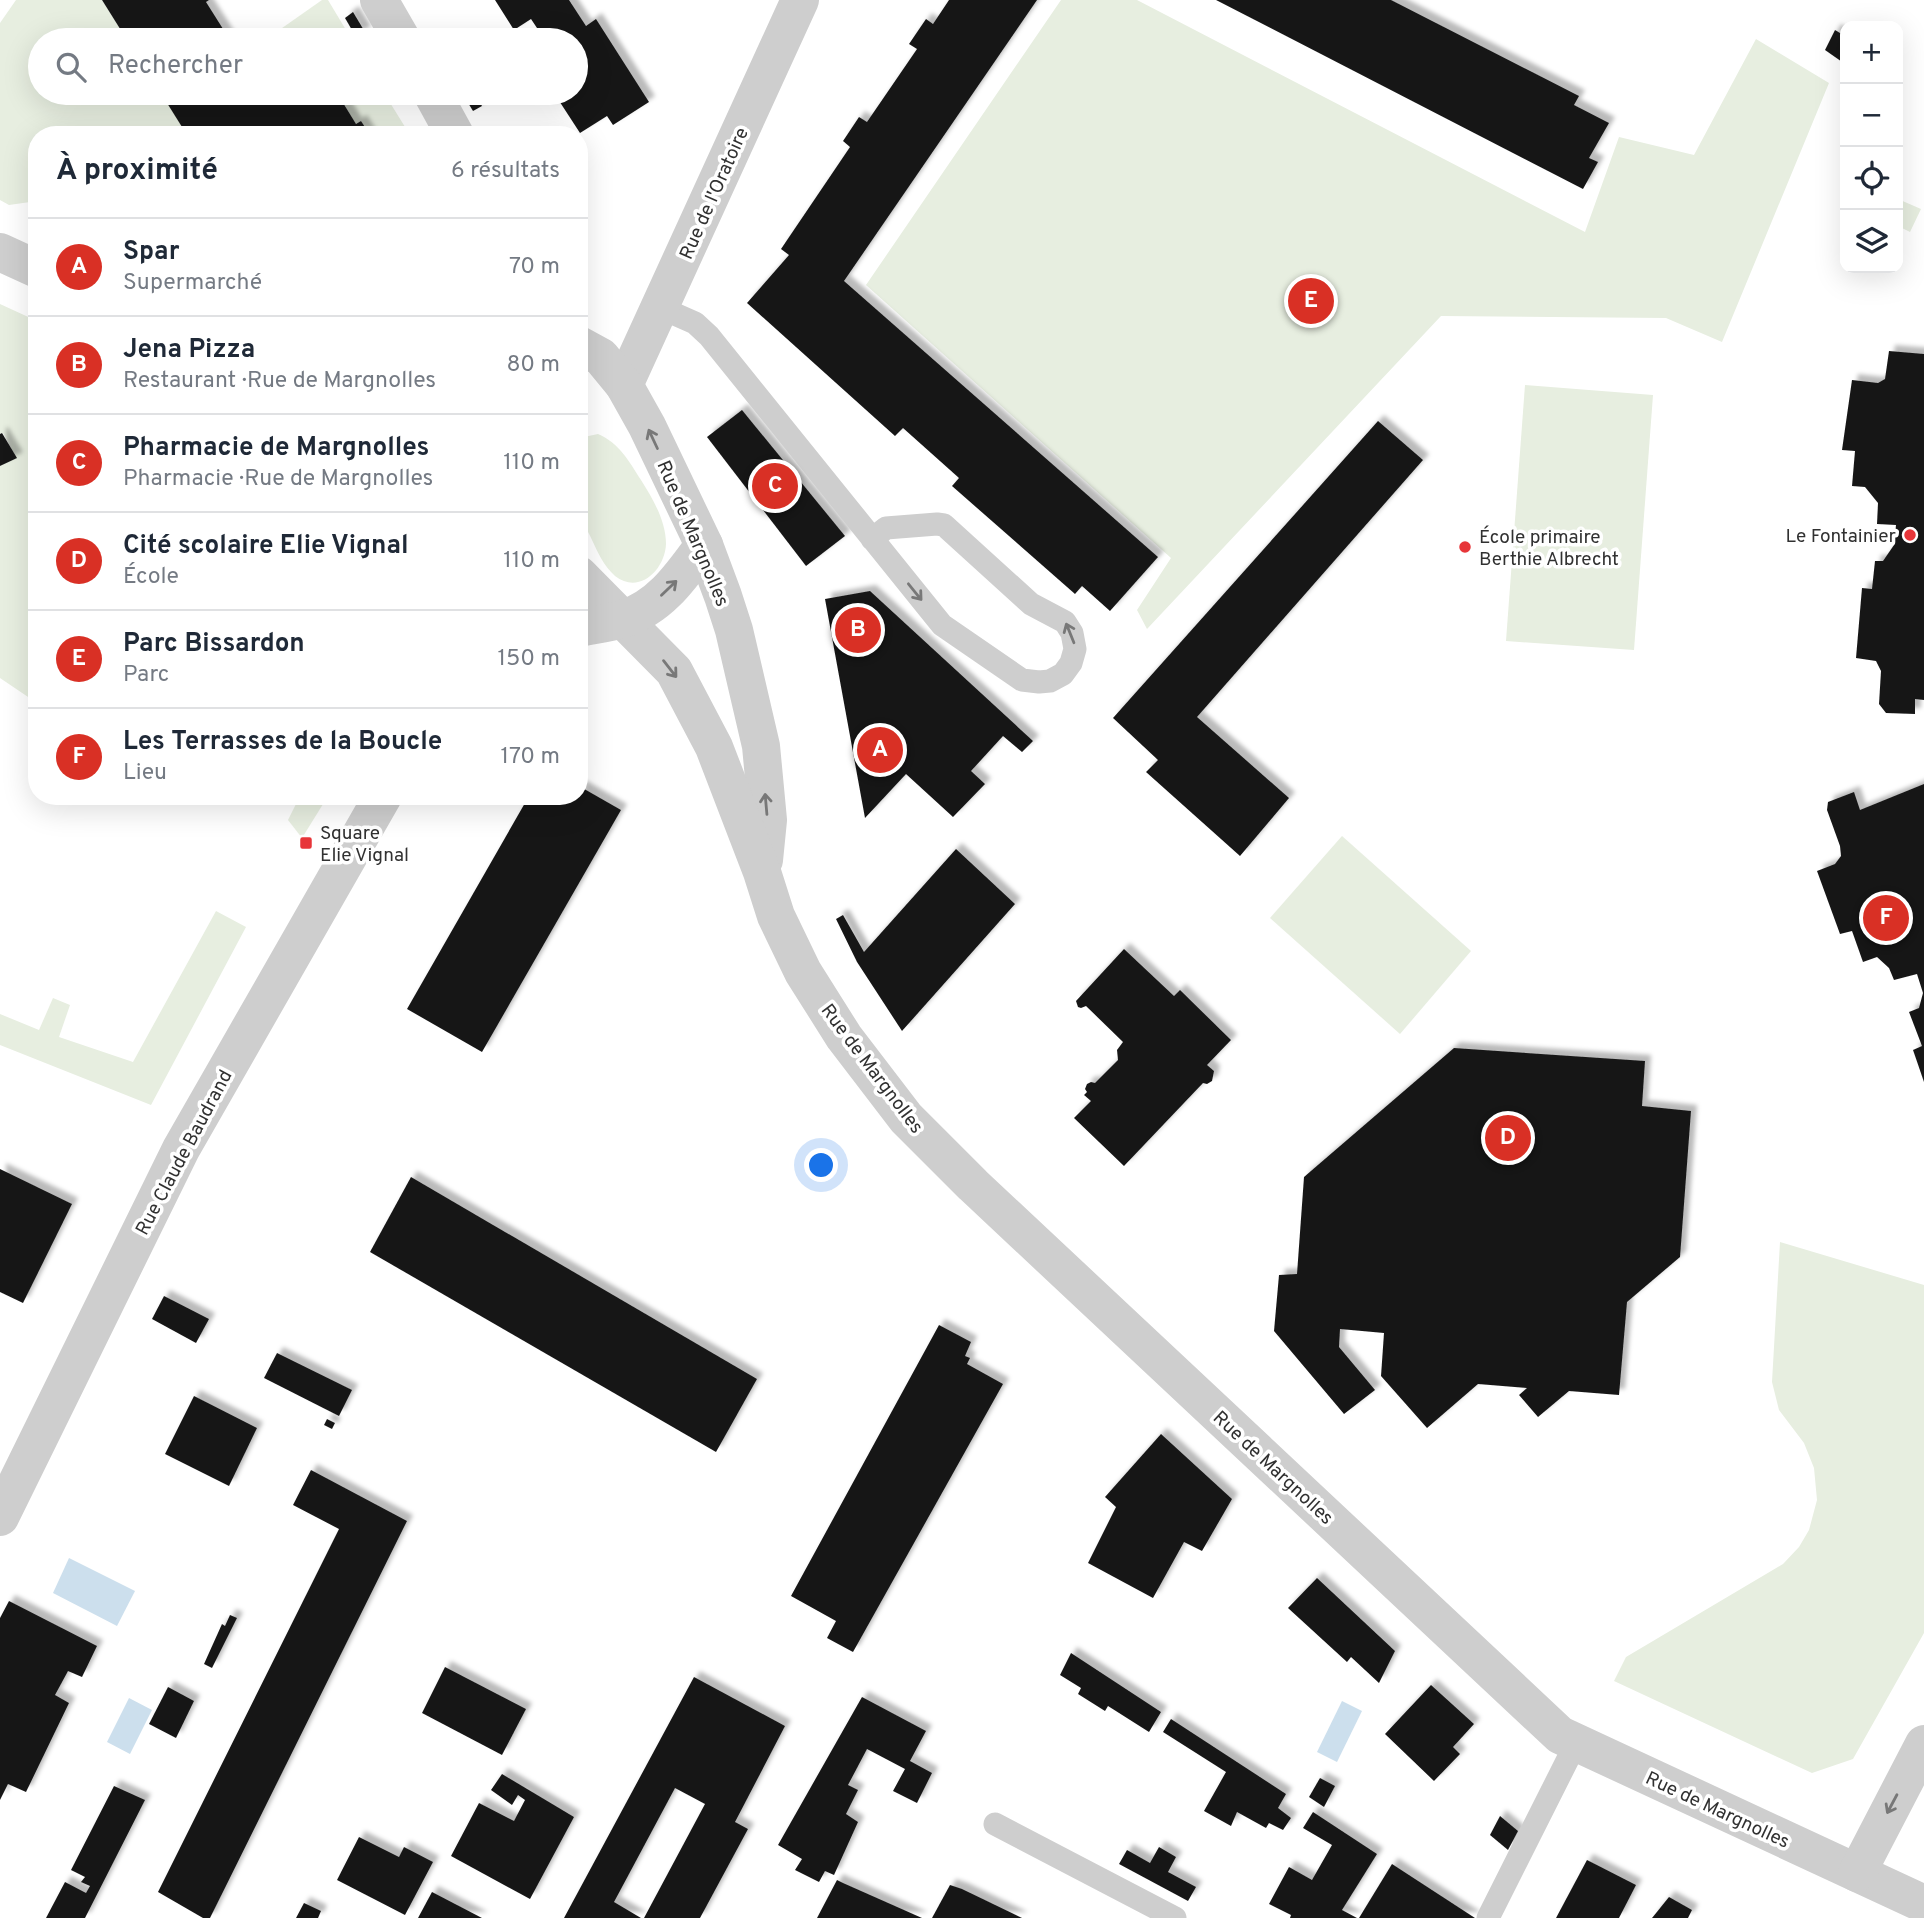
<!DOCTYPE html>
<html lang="fr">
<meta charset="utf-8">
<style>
:root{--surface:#fff;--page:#f6f6f7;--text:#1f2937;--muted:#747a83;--line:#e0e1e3;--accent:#d93025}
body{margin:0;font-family:Overpass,sans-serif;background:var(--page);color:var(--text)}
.controls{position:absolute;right:21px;top:21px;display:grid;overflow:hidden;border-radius:14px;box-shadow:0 7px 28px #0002}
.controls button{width:63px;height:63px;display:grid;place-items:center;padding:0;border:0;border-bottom:2px solid var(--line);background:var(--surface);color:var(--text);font:35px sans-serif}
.you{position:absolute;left:822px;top:1166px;width:24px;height:24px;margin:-18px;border:5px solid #fff;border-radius:50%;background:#1a73e8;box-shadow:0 0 0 10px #1a73e833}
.badge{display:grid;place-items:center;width:46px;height:46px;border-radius:50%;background:var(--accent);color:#fff;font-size:23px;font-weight:700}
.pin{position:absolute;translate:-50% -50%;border:4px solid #fff;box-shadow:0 2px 7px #0006}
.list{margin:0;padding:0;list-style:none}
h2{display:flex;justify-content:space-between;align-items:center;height:91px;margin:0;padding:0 28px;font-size:30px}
h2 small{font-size:23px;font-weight:400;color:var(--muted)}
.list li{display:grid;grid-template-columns:46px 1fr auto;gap:21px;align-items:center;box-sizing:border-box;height:98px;padding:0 28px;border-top:2px solid var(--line)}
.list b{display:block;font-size:26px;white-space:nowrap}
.list p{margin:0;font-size:23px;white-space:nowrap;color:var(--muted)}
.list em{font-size:23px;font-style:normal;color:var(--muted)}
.icon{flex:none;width:38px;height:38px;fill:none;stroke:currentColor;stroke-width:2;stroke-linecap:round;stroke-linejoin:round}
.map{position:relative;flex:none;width:1924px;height:1918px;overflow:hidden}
.search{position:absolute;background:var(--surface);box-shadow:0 7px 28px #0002;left:28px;top:28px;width:560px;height:77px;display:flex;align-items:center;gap:18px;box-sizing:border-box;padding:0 24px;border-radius:38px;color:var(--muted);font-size:26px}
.panel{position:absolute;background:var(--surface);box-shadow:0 7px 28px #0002;left:28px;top:126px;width:560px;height:679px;border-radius:28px}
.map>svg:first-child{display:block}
.green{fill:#e7eee0}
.water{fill:#ccdfed}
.building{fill:#181818;filter:url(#shadow)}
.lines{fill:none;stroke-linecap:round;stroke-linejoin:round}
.service{stroke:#cecece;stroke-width:23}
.minor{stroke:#cecece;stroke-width:38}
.tertiary{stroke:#cecece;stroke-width:38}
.oneway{stroke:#787878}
.poi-dot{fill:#e73539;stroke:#fff;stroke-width:2.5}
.labels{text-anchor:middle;stroke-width:7;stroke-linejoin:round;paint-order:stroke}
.street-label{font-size:19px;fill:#313131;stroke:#fff}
.poi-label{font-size:19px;fill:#313131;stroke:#fff;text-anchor:start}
</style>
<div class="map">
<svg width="1924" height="1918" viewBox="0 0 1924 1918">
<defs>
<filter id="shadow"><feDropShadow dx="6" dy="-6" stdDeviation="2" flood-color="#0004"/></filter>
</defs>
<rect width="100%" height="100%" fill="#fff"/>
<g class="green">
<polygon points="16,0 102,0 127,40 40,40 40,93 175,93 177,97 168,103 187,135 37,135 37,201 9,205 0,200 0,23"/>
<polygon points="322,0 328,0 352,40 265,40"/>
<polygon points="1061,0 1137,0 1585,232 1619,137 1694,155 1756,39 1829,83 1722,342 1666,318 1441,316 1147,629 1137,610 1171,558 866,285"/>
<polygon points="337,93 384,93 410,135 370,135 361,121 356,124"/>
<polygon points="1898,199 1921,209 1910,232 1898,226"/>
<polygon points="0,304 37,321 37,703 0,678 0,466 16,457 3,433 0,434"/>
<polygon points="1525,385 1653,395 1634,650 1506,641"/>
<path d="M598 434C619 443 629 461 641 480 653 499 666 521 666 544 665 570 639 595 615 576 604 566 598 553 592 540 588 531 581 520 579 510 578 504 579 495 579 489 579 473 579 456 579 440L584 437Z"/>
<polygon points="300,796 328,796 302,838 288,820"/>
<polygon points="1342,836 1471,951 1400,1034 1270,918"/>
<polygon points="216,911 246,927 151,1105 0,1045 0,1014 39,1030 53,998 70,1005 59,1037 133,1062"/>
<polygon points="1780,1242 1924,1285 1924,1633 1853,1759 1812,1773 1614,1681 1626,1657 1783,1564 1799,1547 1809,1530 1817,1500 1814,1468 1804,1443 1779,1410 1772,1382"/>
</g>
<g class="water">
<polygon points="69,1558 135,1591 117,1626 53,1593"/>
<polygon points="129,1698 152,1710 130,1754 107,1742"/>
<polygon points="1342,1701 1362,1711 1337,1762 1317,1752"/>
</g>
<g class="building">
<polygon points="102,0 209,0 206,2 230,40 127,40"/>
<polygon points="495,0 569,0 586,26 596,19 649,102 613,125 607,116 580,133 554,93 576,93 576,40 545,40 531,19 514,30"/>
<polygon points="949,0 1037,0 844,281 1158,557 1110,611 1082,586 1075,594 952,486 959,478 903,428 895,436 747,303 789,255 781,249 850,147 843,141 859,117 867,122 917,49 909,44 926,19 933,24"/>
<polygon points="1216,0 1391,0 1579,96 1574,105 1609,123 1589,158 1598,162 1583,189"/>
<polygon points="353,12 365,32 356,37 345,18"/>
<polygon points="1835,30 1845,36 1845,64 1825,50"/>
<polygon points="175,93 337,93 356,124 361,121 370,135 187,135 167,103 177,97"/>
<polygon points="462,93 475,93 482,106 473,111"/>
<polygon points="1889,351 1924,354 1924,700 1915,699 1915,714 1886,713 1879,704 1881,671 1876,661 1856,658 1862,588 1872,589 1875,561 1883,561 1894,545 1896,525 1877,524 1878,503 1865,487 1852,486 1855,451 1842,450 1852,380 1878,383 1885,379"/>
<polygon points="742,410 845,536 806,566 707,437"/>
<polygon points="1378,421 1423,460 1197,717 1289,798 1240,856 1146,772 1158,760 1113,718"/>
<polygon points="2,433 17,458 0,466 0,434"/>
<polygon points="870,591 1033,741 1022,752 1003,736 971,771 985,784 953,817 906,774 865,818 825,599"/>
<polygon points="1924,784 1924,1082 1913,1050 1922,1046 1909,1012 1919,1008 1923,993 1917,974 1894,980 1889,968 1877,957 1863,962 1852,931 1840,934 1817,871 1835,864 1841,856 1840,846 1827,810 1828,802 1854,792 1860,810"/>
<polygon points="579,786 621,810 482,1052 407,1009 529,796 579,796"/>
<polygon points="956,849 1015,904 902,1031 857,962 836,919 843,915 864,952"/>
<polygon points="1124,949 1174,996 1180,990 1231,1040 1207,1065 1214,1071 1212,1081 1207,1084 1203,1083 1124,1166 1074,1118 1091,1101 1084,1095 1087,1092 1085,1089 1087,1084 1091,1082 1095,1083 1118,1060 1117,1050 1123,1042 1086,1006 1081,1008 1078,1007 1076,1001"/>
<polygon points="1454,1048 1645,1061 1642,1106 1691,1111 1680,1257 1627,1302 1619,1395 1569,1391 1538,1417 1519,1395 1527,1388 1478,1384 1427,1428 1381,1376 1384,1333 1340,1329 1339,1347 1375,1390 1344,1414 1274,1331 1279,1275 1297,1274 1304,1177"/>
<polygon points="0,1169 72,1204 23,1303 0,1292"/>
<polygon points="411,1177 757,1379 716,1452 370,1252"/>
<polygon points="164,1296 209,1319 196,1343 152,1319"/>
<polygon points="939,1325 971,1342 965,1356 970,1358 967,1364 1003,1384 853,1652 827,1638 836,1621 791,1596"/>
<polygon points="277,1353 352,1390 339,1416 264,1378"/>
<polygon points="194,1396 257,1428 229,1486 165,1454"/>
<polygon points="327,1419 335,1423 332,1429 324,1425"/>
<polygon points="1161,1434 1232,1499 1202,1551 1184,1542 1153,1598 1088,1563 1116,1507 1105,1497"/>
<polygon points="311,1470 407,1521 210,1918 203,1918 158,1892 339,1529 293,1505"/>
<polygon points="1317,1578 1395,1651 1379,1683 1351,1657 1347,1662 1288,1608"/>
<polygon points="9,1601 97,1646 82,1677 68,1671 55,1695 69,1703 26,1792 8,1784 0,1800 0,1618"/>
<polygon points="230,1615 237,1618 212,1668 204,1664 222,1624 225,1626"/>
<polygon points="1071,1653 1161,1712 1149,1732 1108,1706 1105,1711 1078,1694 1081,1688 1060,1675"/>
<polygon points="445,1667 526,1709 502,1755 422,1713"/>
<polygon points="694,1677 785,1726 735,1822 748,1829 700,1918 644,1918 705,1804 675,1788 614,1902 641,1918 564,1918"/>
<polygon points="1431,1685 1474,1724 1453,1747 1460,1754 1434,1781 1385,1734"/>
<polygon points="168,1687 194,1701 176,1738 149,1724"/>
<polygon points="862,1697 926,1731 910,1761 932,1773 917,1803 893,1791 905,1769 867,1749 848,1785 858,1790 846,1814 858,1822 834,1875 825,1871 819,1882 795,1870 802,1859 778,1845"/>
<polygon points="1171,1719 1286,1794 1278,1808 1291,1818 1283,1830 1269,1823 1266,1828 1237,1812 1231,1826 1204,1811 1226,1772 1163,1732"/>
<polygon points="502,1774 574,1817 530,1899 451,1856 479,1803 514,1821 525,1800 518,1795 512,1805 491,1790"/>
<polygon points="1320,1778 1335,1786 1324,1807 1309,1797"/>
<polygon points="114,1786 145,1800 85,1918 46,1918 65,1882 86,1893 90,1886 81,1882 85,1877 71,1870"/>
<polygon points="1313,1812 1377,1854 1342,1910 1357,1918 1290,1918 1291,1915 1269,1904 1289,1867 1312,1880 1332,1845 1303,1828"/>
<polygon points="1500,1816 1518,1831 1508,1850 1490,1835"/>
<polygon points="359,1837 399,1857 404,1847 433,1862 405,1915 337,1880"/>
<polygon points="1159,1847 1176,1857 1168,1872 1196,1887 1188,1901 1119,1864 1127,1850 1150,1863"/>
<polygon points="1587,1860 1636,1885 1619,1918 1556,1918"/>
<polygon points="1392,1864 1475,1918 1359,1918"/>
<polygon points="837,1880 843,1883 922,1918 817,1918"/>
<polygon points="950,1885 962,1889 1022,1918 932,1918"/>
<polygon points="432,1892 482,1918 418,1918"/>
<polygon points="1669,1897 1692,1910 1688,1918 1652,1918"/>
<polygon points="304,1903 321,1911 318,1918 296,1918"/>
</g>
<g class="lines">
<g class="service">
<polyline points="661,308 695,323 709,336 942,625 1022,680 1039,682 1050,681 1063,674 1071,663 1075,649 1072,633 1065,622 1031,604 944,525 937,524 886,528 872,539"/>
<polyline points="995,1824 1175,1918"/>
<polyline points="1488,1918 1576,1743"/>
</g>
<g class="minor">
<polyline points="379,0 402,40"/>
<polyline points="432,93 455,135"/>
<polyline points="624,385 800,0"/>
</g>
<g class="tertiary">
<polyline points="0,252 37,269"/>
<polyline points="579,345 601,357 624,385 647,426 704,545 723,596 734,630 761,746 768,820 764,860"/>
<polyline points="579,575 674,671 714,747 762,872 776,916 803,972 844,1037 906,1118 973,1185 1560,1735 1924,1904"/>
<path d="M579 628C594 625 609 623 623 619 661 607 682 575 704 545"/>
<polyline points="0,1517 181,1149 383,796"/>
<polyline points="1857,1873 1924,1744"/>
</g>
</g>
<defs><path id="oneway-shaft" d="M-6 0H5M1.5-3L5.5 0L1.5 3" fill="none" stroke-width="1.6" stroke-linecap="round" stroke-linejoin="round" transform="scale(1.75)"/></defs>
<g class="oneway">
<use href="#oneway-shaft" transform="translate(653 439) rotate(-115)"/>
<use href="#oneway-shaft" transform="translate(669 588) rotate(-44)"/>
<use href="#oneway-shaft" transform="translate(915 592) rotate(51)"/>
<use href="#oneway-shaft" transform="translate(1070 633) rotate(-112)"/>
<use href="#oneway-shaft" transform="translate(670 669) rotate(52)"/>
<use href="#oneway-shaft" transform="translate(766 804) rotate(-95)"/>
<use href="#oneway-shaft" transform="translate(1892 1804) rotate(118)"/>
</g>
<g class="poi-dot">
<circle cx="1910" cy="535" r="7"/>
<circle cx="1465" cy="547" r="7"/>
<rect x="299" y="836" width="14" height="14" rx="3.5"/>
</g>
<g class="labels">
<g class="street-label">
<text transform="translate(713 193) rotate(-66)" y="7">Rue de l'Oratoire</text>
<text transform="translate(694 533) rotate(67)" y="7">Rue de Margnolles</text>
<text transform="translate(873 1068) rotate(53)" y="7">Rue de Margnolles</text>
<text transform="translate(183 1152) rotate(-62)" y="7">Rue Claude Baudrand</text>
<text transform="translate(1274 1467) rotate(43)" y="7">Rue de Margnolles</text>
<text transform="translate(1718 1809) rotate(25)" y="7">Rue de Margnolles</text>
</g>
<g class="poi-label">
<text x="1896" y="542" text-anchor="end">Le Fontainier</text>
<text x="1479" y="543">École primaire<tspan x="1479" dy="22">Berthie Albrecht</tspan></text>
<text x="320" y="839">Square<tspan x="320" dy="22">Elie Vignal</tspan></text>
</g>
</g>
</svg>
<div class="controls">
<button>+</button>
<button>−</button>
<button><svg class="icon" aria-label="locate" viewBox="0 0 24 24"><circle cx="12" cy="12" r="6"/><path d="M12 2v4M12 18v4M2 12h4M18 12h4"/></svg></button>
<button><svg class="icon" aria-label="layers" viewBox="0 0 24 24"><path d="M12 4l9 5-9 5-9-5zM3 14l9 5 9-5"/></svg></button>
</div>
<div class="you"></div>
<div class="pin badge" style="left:880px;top:750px">A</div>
<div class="pin badge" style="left:858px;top:630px">B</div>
<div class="pin badge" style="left:775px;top:486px">C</div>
<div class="pin badge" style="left:1508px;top:1138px">D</div>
<div class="pin badge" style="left:1311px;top:301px">E</div>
<div class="pin badge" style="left:1886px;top:918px">F</div>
<div class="search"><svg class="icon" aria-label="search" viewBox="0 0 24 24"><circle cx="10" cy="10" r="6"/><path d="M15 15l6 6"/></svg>Rechercher</div>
<section class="panel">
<h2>À proximité<small>6 résultats</small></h2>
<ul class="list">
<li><span class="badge">A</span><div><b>Spar</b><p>Supermarché</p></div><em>70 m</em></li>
<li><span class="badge">B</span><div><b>Jena Pizza</b><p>Restaurant · Rue de Margnolles</p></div><em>80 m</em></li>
<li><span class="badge">C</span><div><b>Pharmacie de Margnolles</b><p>Pharmacie · Rue de Margnolles</p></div><em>110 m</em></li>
<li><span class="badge">D</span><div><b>Cité scolaire Elie Vignal</b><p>École</p></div><em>110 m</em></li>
<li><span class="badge">E</span><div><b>Parc Bissardon</b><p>Parc</p></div><em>150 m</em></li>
<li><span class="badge">F</span><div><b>Les Terrasses de la Boucle</b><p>Lieu</p></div><em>170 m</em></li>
</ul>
</section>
</div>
